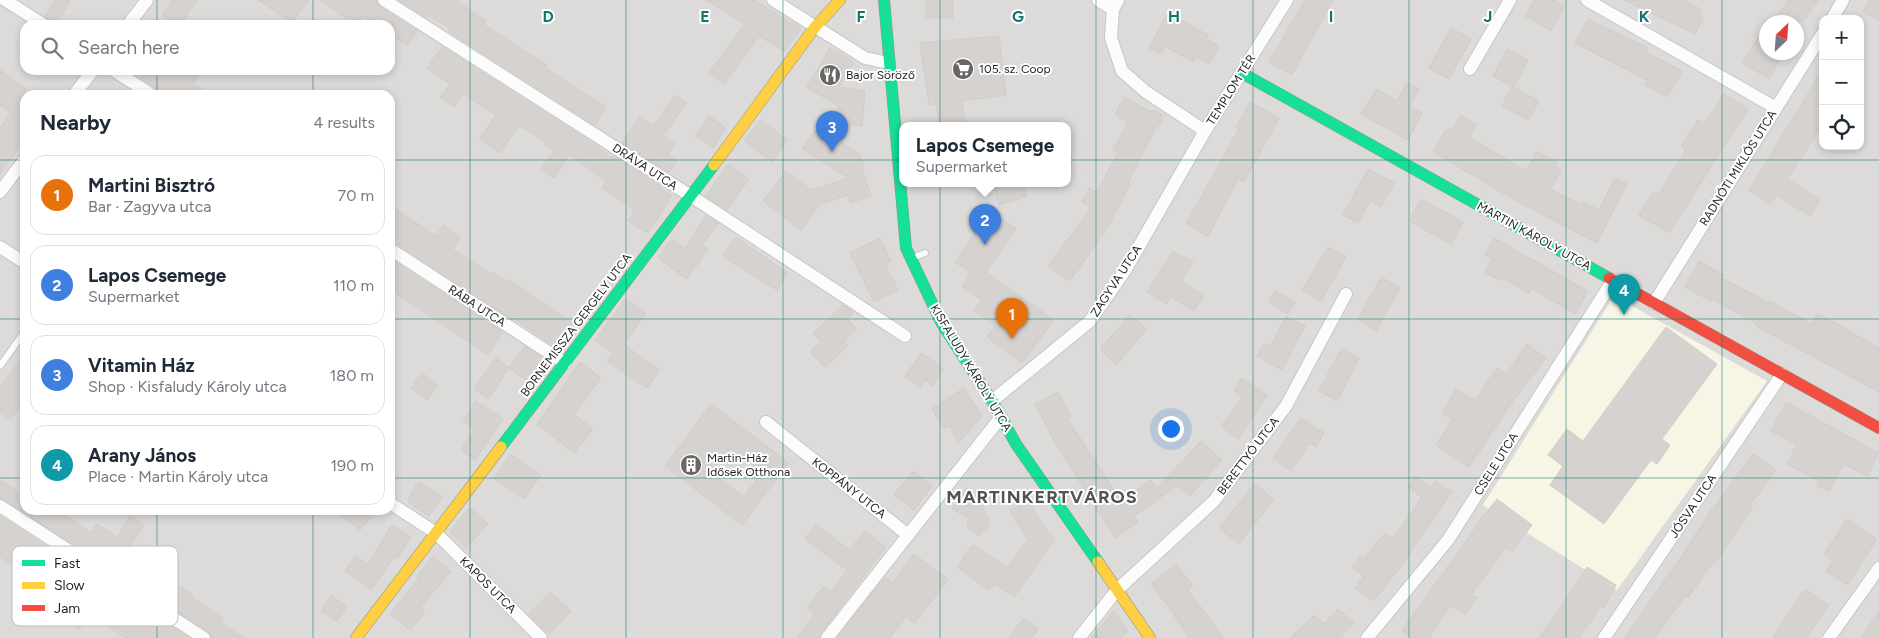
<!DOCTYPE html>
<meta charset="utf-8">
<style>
:root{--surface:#fff;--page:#f2f2f3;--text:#1f2937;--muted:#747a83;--line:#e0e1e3;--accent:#0f766e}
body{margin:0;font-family:Figtree,sans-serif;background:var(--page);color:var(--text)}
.controls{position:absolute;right:15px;top:15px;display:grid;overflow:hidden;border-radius:10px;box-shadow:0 2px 8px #0003}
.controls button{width:45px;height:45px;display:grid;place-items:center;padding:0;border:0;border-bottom:1px solid var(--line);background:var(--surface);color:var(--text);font:25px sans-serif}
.compass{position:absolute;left:1759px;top:15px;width:45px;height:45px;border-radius:50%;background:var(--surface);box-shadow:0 2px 8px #0003;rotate:25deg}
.you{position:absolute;left:1170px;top:428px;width:18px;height:18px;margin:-12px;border:4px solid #fff;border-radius:50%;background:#1a73e8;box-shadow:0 0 0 8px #1a73e833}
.badge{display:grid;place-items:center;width:32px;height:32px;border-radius:50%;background:var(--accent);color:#fff;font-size:16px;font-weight:700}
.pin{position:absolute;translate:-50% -41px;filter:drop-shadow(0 1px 2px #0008)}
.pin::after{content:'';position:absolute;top:26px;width:18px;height:15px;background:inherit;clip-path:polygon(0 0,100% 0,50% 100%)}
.popup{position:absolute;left:899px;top:122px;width:172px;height:65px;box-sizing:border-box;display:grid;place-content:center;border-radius:10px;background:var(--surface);filter:drop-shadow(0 1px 4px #0005);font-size:16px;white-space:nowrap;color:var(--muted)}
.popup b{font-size:19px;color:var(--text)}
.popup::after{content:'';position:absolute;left:50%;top:100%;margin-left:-10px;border:10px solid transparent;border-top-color:var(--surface)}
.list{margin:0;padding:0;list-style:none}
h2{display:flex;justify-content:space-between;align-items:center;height:65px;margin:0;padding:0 20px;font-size:21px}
h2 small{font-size:16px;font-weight:400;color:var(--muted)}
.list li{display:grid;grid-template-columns:32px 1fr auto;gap:15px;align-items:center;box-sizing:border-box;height:80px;margin:0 10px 10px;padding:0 10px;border:1px solid var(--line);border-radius:15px}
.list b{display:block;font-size:19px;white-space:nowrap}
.list p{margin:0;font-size:16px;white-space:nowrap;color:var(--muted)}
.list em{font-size:16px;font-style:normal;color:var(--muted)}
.icon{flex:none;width:28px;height:28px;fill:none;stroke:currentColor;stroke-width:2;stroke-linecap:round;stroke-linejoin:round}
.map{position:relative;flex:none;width:1879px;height:638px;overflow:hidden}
.search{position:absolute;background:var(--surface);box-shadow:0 2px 8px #0003;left:20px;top:20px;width:375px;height:55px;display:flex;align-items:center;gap:12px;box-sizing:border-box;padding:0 18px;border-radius:15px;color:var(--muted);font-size:19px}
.panel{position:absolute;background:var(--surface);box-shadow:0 2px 8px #0003;left:20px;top:90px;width:375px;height:425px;border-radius:15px}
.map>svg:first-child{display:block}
.residential{fill:#dddbd9;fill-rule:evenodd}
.education{fill:#f7f6e4}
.religious{fill:#dcdbd9}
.building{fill:#d5d2cf;stroke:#d1cec9;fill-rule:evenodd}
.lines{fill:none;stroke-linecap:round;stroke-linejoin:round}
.lane-casing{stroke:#c6c6c4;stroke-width:8}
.street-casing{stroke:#c6c6c4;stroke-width:14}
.fast-casing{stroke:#96987f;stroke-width:12}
.slow-casing{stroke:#96987f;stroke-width:12}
.jam-casing{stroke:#96987f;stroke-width:12}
.lane{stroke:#fcfcfc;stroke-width:6}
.street{stroke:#fcfcfc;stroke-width:12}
.fast{stroke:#16e098;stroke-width:11}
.slow{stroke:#ffcf43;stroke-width:11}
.jam{stroke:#f24e42;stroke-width:11}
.grid{fill:none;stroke:#0f766e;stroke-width:1;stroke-opacity:0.55}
.labels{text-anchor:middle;stroke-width:4;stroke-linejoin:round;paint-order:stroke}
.poi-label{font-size:12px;fill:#1f1f1f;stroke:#fff;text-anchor:start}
.street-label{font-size:12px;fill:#1f1f1f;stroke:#fff}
.district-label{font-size:18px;font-weight:bold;letter-spacing:1px;fill:#525252;stroke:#fff}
.key{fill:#fff;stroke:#bcbcbc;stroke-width:1}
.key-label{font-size:14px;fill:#1f1f1f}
.grid-label{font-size:16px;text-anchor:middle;font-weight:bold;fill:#0f766e;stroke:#fff;stroke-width:4;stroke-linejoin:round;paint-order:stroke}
</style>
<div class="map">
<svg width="1879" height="638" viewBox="0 0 1879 638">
<rect width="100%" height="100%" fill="#eeece8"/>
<path class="residential" d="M0 0H1879V638H0ZM1823 19H1860V146H1823ZM1766 22H1796V52H1766ZM25 25H390V70H25ZM25 95H390V510H25ZM902 126H1068V184H902Z"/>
<polygon class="education" points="1614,296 1767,381 1617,590 1483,505"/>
<g class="religious">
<polygon points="920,40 930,108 900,109 893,41"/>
<polygon points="917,184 978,184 983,205 941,265 925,253"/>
</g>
<g class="building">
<polygon points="55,0 70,0 56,25 53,25 45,16"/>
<polygon points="172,0 197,0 180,25 176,25 162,15"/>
<polygon points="258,0 309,0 292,23"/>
<polygon points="320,0 376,0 380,7 417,31 408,45 390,34 390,25 376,25 363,16 356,25"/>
<polygon points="399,0 455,0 486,21 484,25 547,65 545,68 606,107 595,125 451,33 449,30 450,28 427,15 426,17"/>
<polygon points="706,0 754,0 801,29 784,51 759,36 724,84 709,73 745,24"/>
<rect x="926" y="0" width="27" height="18"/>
<polygon points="1305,0 1333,0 1292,75 1269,62"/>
<polygon points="1534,0 1554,0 1565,6 1551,31 1525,16"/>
<polygon points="1624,0 1684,0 1702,10 1699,16 1703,18 1695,34"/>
<polygon points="1788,0 1818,0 1803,22 1773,22"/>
<polygon points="1870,0 1879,0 1879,20 1863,12"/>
<polygon points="1168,13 1208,35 1206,39 1219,46 1209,64 1196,57 1193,62 1165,46 1161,54 1149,48"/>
<polygon points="1588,19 1648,48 1646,52 1682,71 1667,97 1644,85 1647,80 1575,43"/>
<polygon points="1766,23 1766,52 1784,52 1769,79 1743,63"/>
<polygon points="1451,28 1471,39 1449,79 1429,68"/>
<polygon points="999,36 1006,95 961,101 967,126 940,126 936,104 929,105 920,43"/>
<polygon points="442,47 586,139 612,158 613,156 660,186 659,187 672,196 648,233 628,221 635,210 602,188 606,181 570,155 554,178 541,169 554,151 545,145 547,143 519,125 500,153 479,139 496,115 463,94 454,107 440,97 450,84 427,68"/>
<polygon points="830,48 854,62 839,87 865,91 862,126 836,121 838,106 807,87"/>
<polygon points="1507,49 1528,60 1514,87 1493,76"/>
<polygon points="1823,69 1823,124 1787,179 1820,200 1810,216 1776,195 1770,204 1749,190"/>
<polygon points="0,70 25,88 25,139 0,174 0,128 11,113 0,105"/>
<polygon points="131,70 203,70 193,84 210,95 165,95"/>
<polygon points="1407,82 1419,89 1410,106 1422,113 1408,140 1361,114 1376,89 1397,101"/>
<polygon points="1512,86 1539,101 1528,120 1502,106"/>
<polygon points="1724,94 1748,109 1669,233 1639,215 1653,192 1658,195 1686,150 1681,147 1698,120 1705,124"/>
<polygon points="675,95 686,103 663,136 675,144 668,154 677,160 669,172 622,143 640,116 654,126"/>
<polygon points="1124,97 1151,112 1155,110 1162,115 1162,122 1156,128 1149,141 1128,183 1130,184 1106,230 1070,281 1048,266 1092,207 1082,202 1089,188 1097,192 1118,153 1113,150 1128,122 1115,114"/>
<polygon points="1250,102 1279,118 1244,182 1238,179 1208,236 1186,224 1239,129 1236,128"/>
<polygon points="1461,115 1476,124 1469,137 1526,171 1537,151 1558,163 1556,168 1561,170 1551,189 1581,205 1582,201 1599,210 1615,178 1627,184 1597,243 1522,204 1433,152 1445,131 1454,128"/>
<polygon points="709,116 726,128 713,148 695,136"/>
<polygon points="760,120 788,140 772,162 744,141"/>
<polygon points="819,126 860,155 864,164 862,168 871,196 850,203 848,195 820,204 801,230 763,201 786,171 811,190 849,178 802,149"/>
<polygon points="728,164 749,179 727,210 706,196"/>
<polygon points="1368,169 1394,183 1381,207 1370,201 1358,223 1343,215"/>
<polygon points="993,184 1023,184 1026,197 999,205"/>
<polygon points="1421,199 1463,222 1451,244 1409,221"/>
<polygon points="390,205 436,236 443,225 460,237 452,249 491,274 492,272 506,282 508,279 573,323 557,348 513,318 512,319 394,242 390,241"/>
<polygon points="990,211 1016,229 986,272 1054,320 1022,363 987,337 995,326 974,310 982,300 962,286 971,273 955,262"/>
<polygon points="706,215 718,223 702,245 708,249 687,279 658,258 672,239 685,249"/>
<polygon points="736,237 788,273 777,290 722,256"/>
<polygon points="880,238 891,261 885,264 898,290 874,302 850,253"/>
<polygon points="1494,238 1588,291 1575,314 1531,288 1529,293 1502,278 1500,281 1485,272 1492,259 1485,255"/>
<polygon points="1328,247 1346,257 1321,301 1302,290"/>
<polygon points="1173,251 1193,262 1181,281 1204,296 1194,311 1171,297 1167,304 1147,292"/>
<polygon points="390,259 503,332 488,355 390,289"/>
<polygon points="1699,261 1724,275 1722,278 1769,303 1770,301 1812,324 1818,313 1879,348 1879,392 1756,326 1757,324 1712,299 1711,301 1685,287"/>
<polygon points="1381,277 1400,288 1376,331 1358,319"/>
<polygon points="1275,291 1295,302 1288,314 1269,302"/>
<polygon points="626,299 646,313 624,345 660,370 647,388 607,361 613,353 595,340"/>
<polygon points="843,305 854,312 847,319 857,329 844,341 848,345 825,367 810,352 821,341 813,333"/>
<polygon points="1130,315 1147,329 1116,365 1100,349"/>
<polygon points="1286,316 1305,326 1282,370 1257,356 1264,344 1270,347"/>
<polygon points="1666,327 1717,364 1662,439 1670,445 1657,464 1651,460 1604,524 1550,485 1563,466 1548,455 1567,429 1583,441"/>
<polygon points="1527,344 1546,358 1513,401 1469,467 1436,445 1452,420 1442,413 1456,389 1475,400 1497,368 1506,374"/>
<polygon points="525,346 548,361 532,384 509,368"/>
<polygon points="1341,349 1359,358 1337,401 1319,391"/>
<polygon points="25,353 25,399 10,420 0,412 0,388"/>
<polygon points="921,353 944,369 932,386 925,380 920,387 905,376"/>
<polygon points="496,358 509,368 488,399 474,389"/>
<polygon points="580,362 601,378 574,414 593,429 574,453 537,424"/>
<polygon points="422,373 438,385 427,400 411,388"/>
<polygon points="1242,378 1267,395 1238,439 1221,426 1243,397 1234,390"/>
<polygon points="964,388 982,416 958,443 950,426 943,428 932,409"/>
<polygon points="1058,392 1071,416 1067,418 1121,500 1151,480 1157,488 1201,441 1222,460 1190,496 1178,485 1134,516 1138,522 1115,538 1056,444 1035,404"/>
<polygon points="476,401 503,419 475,460 461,450 475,429 463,421"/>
<polygon points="1786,402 1879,453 1867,476 1844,464 1829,491 1817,485 1819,481 1787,464 1797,444 1771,431"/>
<path d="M711 404 789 463 742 525 665 466ZM730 448 762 472 744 497 711 472Z"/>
<polygon points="1301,418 1324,433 1316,447 1309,443 1291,471 1273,458"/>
<polygon points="511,454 541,475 524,499 494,478"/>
<polygon points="1753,454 1776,470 1750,505 1753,507 1714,564 1712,563 1688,598 1685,596 1655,638 1624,638 1681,557 1710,512"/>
<polygon points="913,471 932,486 914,510 894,495"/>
<polygon points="1415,476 1430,487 1435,481 1452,492 1410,553 1411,554 1373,601 1355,588 1364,576 1352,567 1361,556 1364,558 1385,533 1393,539 1422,497 1408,487"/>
<polygon points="0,480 25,496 25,510 57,510 91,533 97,524 117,537 130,516 144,525 124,555 130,559 120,574 0,498"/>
<polygon points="420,482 442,496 429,516 408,503 409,500 408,499 417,484 419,485"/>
<polygon points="1254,484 1274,499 1239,544 1219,528"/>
<polygon points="966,488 977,494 990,524 979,536 967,527 969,518 952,509"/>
<polygon points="1028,499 1041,523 1055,539 1014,597 995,584 989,590 958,568 964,555 973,545 1007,567 1028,540 1010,511"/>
<polygon points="1497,499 1532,525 1512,551 1506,547 1471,595 1477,598 1465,614 1451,605 1429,638 1412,638 1402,630 1477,526 1476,525"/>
<polygon points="470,507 488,524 466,548 450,532"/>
<polygon points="333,510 376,510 360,530"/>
<polygon points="0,516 111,588 108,593 137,612 140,606 189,638 125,638 91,614 79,630 68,623 81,604 57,588 55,591 0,557"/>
<polygon points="1847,519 1877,539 1847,585 1826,571 1833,560 1824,554"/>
<polygon points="392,525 411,537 397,559 394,557 371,590 345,571 356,556 368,564"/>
<polygon points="816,525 850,550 864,531 886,547 821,633 819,638 797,638 815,614 807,608 824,586 831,592 847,570 805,539"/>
<polygon points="914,554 948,579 915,623 906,616 890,638 837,638 885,577 892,583"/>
<polygon points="433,556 451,571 420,608 425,612 410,630 390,614 419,578 417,576"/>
<polygon points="1176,564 1193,586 1188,590 1224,638 1189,638 1173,614 1174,614 1151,584"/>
<polygon points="1587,567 1616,585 1604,608 1601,606 1579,638 1539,638 1574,588"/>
<polygon points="161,574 193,595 191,597 223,619 221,623 244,638 212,638 208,631 149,593"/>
<polygon points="1805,589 1829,605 1806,638 1772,638"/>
<polygon points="550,592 571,611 549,634 529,614"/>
<polygon points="331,596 347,606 337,621 321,611"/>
<polygon points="1338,609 1354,623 1340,638 1290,638 1314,615 1324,624"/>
<polygon points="1114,611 1128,631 1121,638 1091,638"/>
<polygon points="1879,611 1879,638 1861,638"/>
<polygon points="1024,618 1039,629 1032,638 1009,638"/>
</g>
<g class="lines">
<g class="lane-casing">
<g id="lane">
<polyline points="912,258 925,253"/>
<polyline points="0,366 25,331"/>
</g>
</g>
<g class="street-casing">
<g id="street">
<polyline points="5,0 44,25"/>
<polyline points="384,0 691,196 905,336"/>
<polyline points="773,0 865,58 889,63"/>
<polyline points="1098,0 1113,9"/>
<polyline points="1118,0 1113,9 1111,38 1122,71 1146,92 1205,131"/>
<polyline points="1587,0 1776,108"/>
<polyline points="1832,19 1843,0"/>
<polyline points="128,25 147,0"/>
<polyline points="1470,69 1510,0"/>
<polyline points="113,70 152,95"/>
<polyline points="74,95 93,70"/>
<polyline points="0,192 25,159"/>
<polyline points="0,247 25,263"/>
<polyline points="390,249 565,363"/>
<polyline points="1654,303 1823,33"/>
<polyline points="992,401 1090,321 1126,269 1205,131 1287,0"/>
<polyline points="766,422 908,535"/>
<polyline points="390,503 436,533 541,638"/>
<polyline points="0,506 204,638"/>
<polyline points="827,638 1001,417"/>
<polyline points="1079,638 1117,590 1214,501 1286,406 1346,294"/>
<polyline points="1367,638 1448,540 1613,280"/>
<polyline points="1604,638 1782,374"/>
<polyline points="1829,638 1879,568"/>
</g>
</g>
<g class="fast-casing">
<g id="fast">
<polyline points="884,0 906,248 941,322 992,401 1016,444 1098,562"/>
<polyline points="1242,73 1609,278"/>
<polyline points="501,447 714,165"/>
</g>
</g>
<g class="slow-casing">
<g id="slow">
<polyline points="714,165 815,27 840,0"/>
<polyline points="1098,562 1150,638"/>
<polyline points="356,638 501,447"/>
</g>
</g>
<g class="jam-casing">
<polyline id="jam" points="1609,278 1879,428"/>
</g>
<use href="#lane" class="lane"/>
<use href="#street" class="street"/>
<use href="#fast" class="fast"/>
<use href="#slow" class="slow"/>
<use href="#jam" class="jam"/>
</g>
<path class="grid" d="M157 0V25M313 0V25M470 0V638M626 0V638M783 0V638M940 0V638M1096 0V638M1253 0V638M1409 0V638M1566 0V638M1722 0V638M157 70V95M313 70V95M0 160H25M390 160H1879M0 319H25M390 319H1879M0 478H25M390 478H1879M157 510V638M313 510V638"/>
<defs>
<g id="supermarket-disc" transform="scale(1.125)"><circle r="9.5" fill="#676765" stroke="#fff"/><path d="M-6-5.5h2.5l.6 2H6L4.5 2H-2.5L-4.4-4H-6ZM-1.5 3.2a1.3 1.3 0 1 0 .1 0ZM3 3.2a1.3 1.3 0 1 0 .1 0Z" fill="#fff"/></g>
<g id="restaurant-disc" transform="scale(1.125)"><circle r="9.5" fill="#676765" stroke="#fff"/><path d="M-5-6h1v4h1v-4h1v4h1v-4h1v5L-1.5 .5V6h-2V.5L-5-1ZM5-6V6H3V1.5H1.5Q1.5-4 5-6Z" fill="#fff"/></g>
<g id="building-disc" transform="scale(1.125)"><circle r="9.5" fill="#676765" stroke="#fff"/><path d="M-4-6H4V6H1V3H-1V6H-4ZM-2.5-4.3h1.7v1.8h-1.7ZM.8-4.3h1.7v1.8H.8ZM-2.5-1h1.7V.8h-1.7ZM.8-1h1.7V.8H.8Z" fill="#fff"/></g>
</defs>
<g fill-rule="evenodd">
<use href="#supermarket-disc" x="963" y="69"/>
<use href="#restaurant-disc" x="830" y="75"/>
<use href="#building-disc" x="691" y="465"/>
</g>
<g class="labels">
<g class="poi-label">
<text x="979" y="73">105. sz. Coop</text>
<text x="846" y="79">Bajor Söröző</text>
<text x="707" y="462">Martin-Ház<tspan x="707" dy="14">Idősek Otthona</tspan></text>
</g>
<g class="street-label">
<text transform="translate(1231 90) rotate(-58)" y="4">TEMPLOM TÉR</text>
<text transform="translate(645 167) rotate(33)" y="4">DRÁVA UTCA</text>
<text transform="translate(1738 168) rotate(-58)" y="4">RADNÓTI MIKLÓS UTCA</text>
<text transform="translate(1534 236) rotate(29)" y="4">MARTIN KÁROLY UTCA</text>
<text transform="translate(1116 281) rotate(-57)" y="4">ZAGYVA UTCA</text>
<text transform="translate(477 306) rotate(33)" y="4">RÁBA UTCA</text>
<text transform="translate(576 325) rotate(-53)" y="4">BORNEMISSZA GERGELY UTCA</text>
<text transform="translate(971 368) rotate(59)" y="4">KISFALUDY KÁROLY UTCA</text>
<text transform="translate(1248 456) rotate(-53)" y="4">BERETTYÓ UTCA</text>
<text transform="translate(1496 464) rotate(-58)" y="4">CSELE UTCA</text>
<text transform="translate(849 488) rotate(38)" y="4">KOPPÁNY UTCA</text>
<text transform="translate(1693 506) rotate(-56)" y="4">JÓSVA UTCA</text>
<text transform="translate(488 585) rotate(45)" y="4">KAPOS UTCA</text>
</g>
<g class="district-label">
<text x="1042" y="503">MARTINKERTVÁROS</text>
</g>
</g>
<rect x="12" y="546" width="166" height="80" rx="8" class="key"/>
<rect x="22" y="560" width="23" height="6" fill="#16e098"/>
<rect x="22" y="582" width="23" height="7" fill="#ffcf43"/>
<rect x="22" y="605" width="23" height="6" fill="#f24e42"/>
<g class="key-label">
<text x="54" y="568">Fast</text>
<text x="54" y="590">Slow</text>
<text x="54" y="613">Jam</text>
</g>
<g class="grid-label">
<text x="548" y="22">D</text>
<text x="705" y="22">E</text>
<text x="861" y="22">F</text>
<text x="1018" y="22">G</text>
<text x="1174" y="22">H</text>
<text x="1331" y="22">I</text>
<text x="1488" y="22">J</text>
<text x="1644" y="22">K</text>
</g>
</svg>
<div class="controls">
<button>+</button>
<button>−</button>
<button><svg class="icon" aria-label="locate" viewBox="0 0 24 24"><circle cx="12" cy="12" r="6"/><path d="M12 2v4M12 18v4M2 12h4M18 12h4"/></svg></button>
</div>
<svg class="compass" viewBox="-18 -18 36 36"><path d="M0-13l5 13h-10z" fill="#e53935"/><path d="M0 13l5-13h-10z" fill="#747a83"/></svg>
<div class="you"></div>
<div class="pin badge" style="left:1012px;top:339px;background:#e8710a">1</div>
<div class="pin badge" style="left:985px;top:245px;background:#3f7fe0">2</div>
<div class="popup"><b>Lapos Csemege</b>Supermarket</div>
<div class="pin badge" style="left:832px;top:152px;background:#3f7fe0">3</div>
<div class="pin badge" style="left:1624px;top:315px;background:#0f9aa8">4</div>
<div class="search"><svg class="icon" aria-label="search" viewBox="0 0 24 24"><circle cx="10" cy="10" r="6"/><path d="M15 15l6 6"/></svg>Search here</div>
<section class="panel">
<h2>Nearby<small>4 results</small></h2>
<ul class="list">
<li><span class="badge" style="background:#e8710a">1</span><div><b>Martini Bisztró</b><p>Bar · Zagyva utca</p></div><em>70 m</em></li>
<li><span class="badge" style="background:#3f7fe0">2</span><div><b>Lapos Csemege</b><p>Supermarket</p></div><em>110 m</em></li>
<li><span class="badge" style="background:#3f7fe0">3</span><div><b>Vitamin Ház</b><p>Shop · Kisfaludy Károly utca</p></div><em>180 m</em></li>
<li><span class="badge" style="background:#0f9aa8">4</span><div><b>Arany János</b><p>Place · Martin Károly utca</p></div><em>190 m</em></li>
</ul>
</section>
</div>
